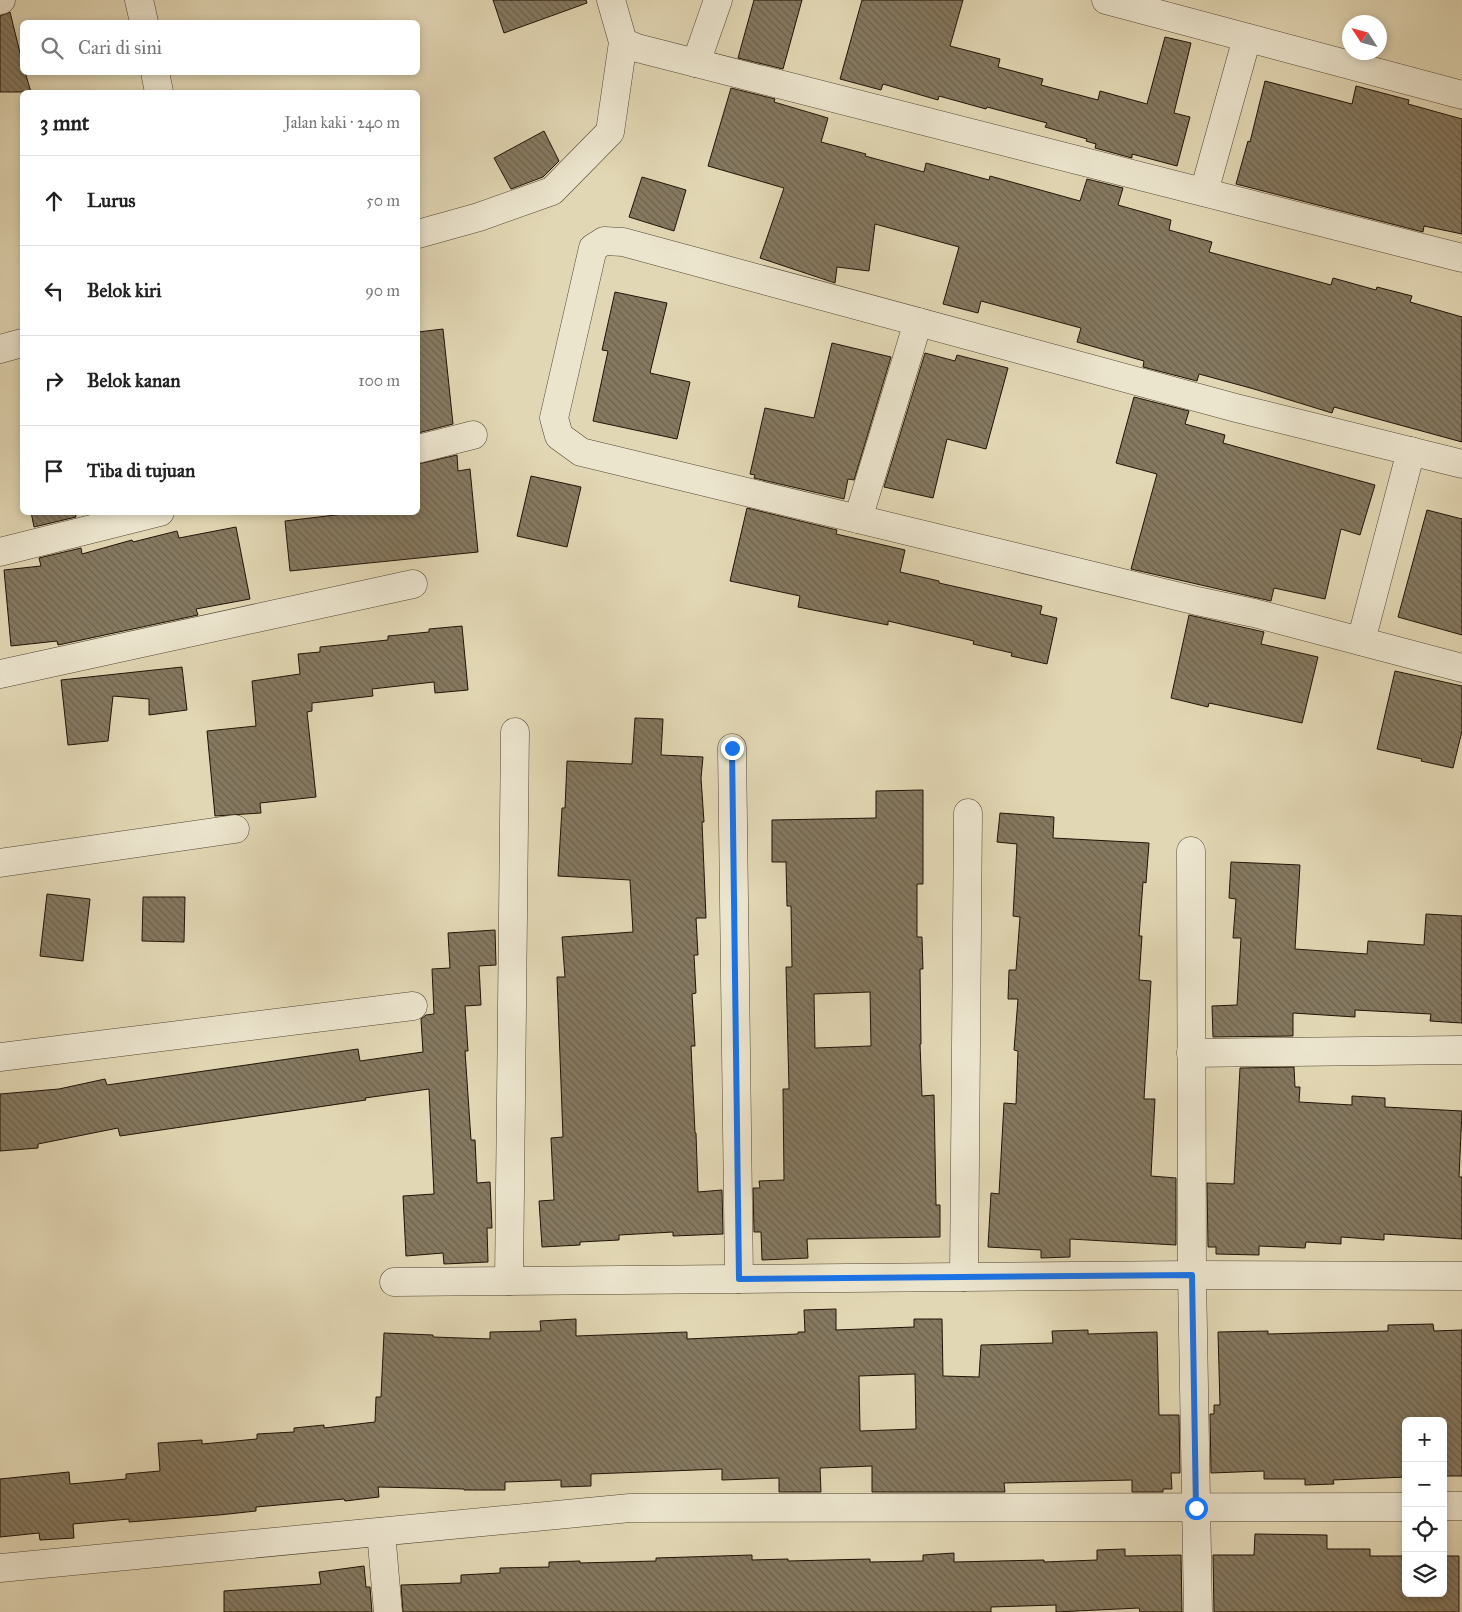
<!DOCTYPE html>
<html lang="id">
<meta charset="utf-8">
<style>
:root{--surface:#fff;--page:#f2f2f2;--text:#222;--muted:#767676;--line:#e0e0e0}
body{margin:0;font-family:"IM FELL Great Primer",serif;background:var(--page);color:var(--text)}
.controls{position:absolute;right:15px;bottom:15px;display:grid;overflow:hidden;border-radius:8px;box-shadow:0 2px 8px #0003}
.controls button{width:45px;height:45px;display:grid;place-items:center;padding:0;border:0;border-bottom:1px solid var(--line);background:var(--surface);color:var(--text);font:25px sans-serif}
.compass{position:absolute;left:1342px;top:15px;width:45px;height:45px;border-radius:50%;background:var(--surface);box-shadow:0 2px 8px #0003;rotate:306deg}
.stop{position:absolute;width:15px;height:15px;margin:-11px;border:4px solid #1a73e8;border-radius:50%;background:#fff}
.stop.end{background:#1a73e8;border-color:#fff;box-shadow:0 1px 5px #0008}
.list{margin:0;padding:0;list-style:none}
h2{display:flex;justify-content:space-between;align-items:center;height:65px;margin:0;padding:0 20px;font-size:21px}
h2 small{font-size:16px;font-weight:400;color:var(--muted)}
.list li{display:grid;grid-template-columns:32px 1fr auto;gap:15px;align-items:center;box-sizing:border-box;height:90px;padding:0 20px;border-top:1px solid var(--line)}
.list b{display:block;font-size:19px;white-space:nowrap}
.list em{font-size:16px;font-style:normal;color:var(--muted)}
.icon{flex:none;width:28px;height:28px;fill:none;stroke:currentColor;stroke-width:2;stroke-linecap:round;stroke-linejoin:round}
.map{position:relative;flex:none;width:1462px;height:1612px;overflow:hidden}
.search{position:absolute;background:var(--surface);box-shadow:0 2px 8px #0003;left:20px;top:20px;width:400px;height:55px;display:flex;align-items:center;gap:12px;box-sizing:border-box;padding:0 18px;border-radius:8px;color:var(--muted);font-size:19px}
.panel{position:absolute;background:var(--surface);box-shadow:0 2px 8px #0003;left:20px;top:90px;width:400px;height:425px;border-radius:8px}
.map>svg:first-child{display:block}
.building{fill:url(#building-back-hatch);stroke:#201306;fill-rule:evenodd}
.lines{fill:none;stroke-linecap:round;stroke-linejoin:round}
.minor-casing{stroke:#504432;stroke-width:29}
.minor{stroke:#ece5ce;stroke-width:28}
.route{stroke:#1a73e8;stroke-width:6}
</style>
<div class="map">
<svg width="1462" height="1612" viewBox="0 0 1462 1612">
<defs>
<pattern id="building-back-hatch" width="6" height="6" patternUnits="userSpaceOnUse" patternTransform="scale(1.25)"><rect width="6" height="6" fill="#857960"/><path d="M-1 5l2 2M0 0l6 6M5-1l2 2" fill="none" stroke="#6c624d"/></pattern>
</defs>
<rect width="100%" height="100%" fill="#e2d7b4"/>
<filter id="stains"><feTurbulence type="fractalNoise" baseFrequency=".004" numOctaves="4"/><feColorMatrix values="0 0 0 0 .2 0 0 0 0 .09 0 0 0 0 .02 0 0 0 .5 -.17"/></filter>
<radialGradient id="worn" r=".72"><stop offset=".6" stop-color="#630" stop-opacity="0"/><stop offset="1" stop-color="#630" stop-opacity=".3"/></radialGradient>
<g class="building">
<polygon points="493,0 586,0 587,3 504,33"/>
<polygon points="754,0 802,0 783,69 738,58"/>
<polygon points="862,0 963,0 950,46 1000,59 998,67 1043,79 1041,85 1098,100 1100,91 1147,104 1165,37 1191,43 1174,113 1190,117 1177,166 1132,154 1132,158 1095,148 1096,144 1086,141 1087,139 1045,127 1047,123 987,107 986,109 939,96 938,100 883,84 881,90 840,79"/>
<polygon points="10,12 22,61 22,72 25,72 31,92 0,92 0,16"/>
<polygon points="1265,81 1352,104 1356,86 1409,100 1408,104 1462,119 1462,234 1424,226 1423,232 1236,184 1248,141 1250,142"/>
<polygon points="731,88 775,99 774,102 828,118 821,142 866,154 865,156 924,172 926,163 989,180 990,176 1080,201 1087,179 1123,188 1118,205 1171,220 1169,230 1212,242 1209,252 1331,285 1333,278 1376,290 1377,287 1412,296 1410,302 1462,317 1462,442 1334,407 1332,413 1254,389 1199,374 1197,381 1143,367 1144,361 1077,342 1081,328 981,301 978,313 943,304 959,247 875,224 869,271 837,267 835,283 760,258 784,188 708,166"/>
<polygon points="544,131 559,161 543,177 511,189 494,158"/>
<polygon points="642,177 686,190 674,231 629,217"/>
<polygon points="615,292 667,303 650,373 690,382 677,439 593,421 608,351 602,350"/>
<polygon points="443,329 453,424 418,433 418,332"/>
<polygon points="832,343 891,357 854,480 848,479 844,499 754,478 755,475 750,474 765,408 814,418"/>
<polygon points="925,353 955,361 957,355 1008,368 986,449 947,439 933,498 884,487"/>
<polygon points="1134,397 1189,411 1185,424 1225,435 1223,443 1375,485 1360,535 1341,529 1325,599 1274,588 1271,601 1131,569 1157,474 1116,463"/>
<polygon points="457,455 458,471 470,469 478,552 290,571 285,521 361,512 418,512 418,464"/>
<polygon points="531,476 581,487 567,547 517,536"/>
<polygon points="747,508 837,530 836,534 905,550 900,572 939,581 939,583 1042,606 1040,614 1057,618 1047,664 1011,656 1012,653 973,644 974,641 888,621 888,625 798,607 800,596 730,581"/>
<polygon points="1427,510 1462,519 1462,635 1398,617"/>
<polygon points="31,512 75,512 76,517 34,527"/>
<polygon points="236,527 250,599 196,609 198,615 58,645 57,641 11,646 4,570 41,566 39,558 81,548 82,554 132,540 133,542 177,531 179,538"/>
<polygon points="1189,615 1264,632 1261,644 1318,657 1302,723 1209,703 1208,707 1171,698"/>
<polygon points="462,626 468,690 435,693 434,682 372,689 373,696 312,703 312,711 307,712 316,797 260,803 261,813 215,816 207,731 256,726 252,681 300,674 298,654 320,652 320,647 388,640 388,636 429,632 429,629"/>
<polygon points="182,667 187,710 149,715 149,699 113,696 108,741 68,745 61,680"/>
<polygon points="1395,671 1462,686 1462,731 1453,768 1421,761 1422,759 1377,749"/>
<polygon points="635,718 663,719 661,755 703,757 701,778 704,822 702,822 706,918 696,918 698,955 694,955 696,993 692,994 695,1046 691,1046 695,1133 696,1133 698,1192 722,1190 723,1234 673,1236 673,1232 619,1235 619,1240 580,1242 580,1245 542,1247 539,1201 554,1200 551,1138 563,1137 557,977 565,977 562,937 633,932 630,880 558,876 562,808 565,808 567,761 632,764"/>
<path d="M923 790V884H917V937H922L923 969H920L921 1044H920L922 1096 934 1095 936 1205H940V1237L807 1239 808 1258 762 1260 761 1232H754L753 1188H760L759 1181 784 1180 783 1089H789L786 967H792L791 906H787L786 862H772V820L876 818V791ZM870 992 871 1046 815 1048 814 994Z"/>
<polygon points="1000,813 1054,817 1053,838 1149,843 1146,883 1143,882 1139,936 1142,936 1139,980 1151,981 1144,1099 1155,1099 1151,1176 1176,1178 1176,1245 1070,1239 1070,1257 1041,1258 1041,1250 988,1247 991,1193 999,1194 1004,1103 1016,1104 1018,1051 1014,1050 1018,999 1008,999 1009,970 1016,970 1020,917 1013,916 1017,844 997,842"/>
<polygon points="1231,862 1300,865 1295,949 1367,954 1368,941 1424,945 1426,914 1462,916 1462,1023 1430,1021 1431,1014 1355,1010 1355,1017 1293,1013 1293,1036 1213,1037 1212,1006 1237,1005 1241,938 1233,938 1236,899 1229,898"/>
<polygon points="47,894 90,899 83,961 40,956"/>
<polygon points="143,897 185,897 184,942 142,941"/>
<polygon points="495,930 496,965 479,966 481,1005 465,1006 468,1051 465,1051 471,1140 475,1140 477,1183 490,1182 492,1228 487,1228 488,1262 444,1264 443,1253 406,1256 403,1196 434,1194 429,1089 365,1098 366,1100 120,1136 118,1128 38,1144 38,1148 0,1151 0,1094 59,1089 105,1079 107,1085 358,1049 360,1061 423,1052 421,1019 426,1015 434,1014 432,969 450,968 448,933"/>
<polygon points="1294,1067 1295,1087 1300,1087 1299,1102 1352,1105 1352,1096 1385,1098 1385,1107 1462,1111 1459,1177 1462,1177 1462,1239 1384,1234 1384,1240 1341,1237 1341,1244 1306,1242 1305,1248 1259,1246 1259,1255 1216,1254 1216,1247 1208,1247 1207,1183 1234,1184 1240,1068"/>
<path d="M836 1309V1330L914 1327V1319H942L943 1376 979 1377 981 1345 1053 1343 1052 1331 1088 1330V1334L1157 1332 1159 1415H1179L1180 1473H1171L1172 1489H1163V1492H1132V1480L1004 1483 1005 1492H872V1466L820 1468 821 1492H779V1478L722 1480V1469L591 1474V1486L561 1487V1480L505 1482V1490H464V1489L378 1487 379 1497 345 1501 344 1499 256 1507V1511L219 1515 129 1522V1519L73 1524 74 1538 40 1540 39 1533 0 1537V1479L69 1472 70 1484 126 1479V1474L160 1471 158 1443 202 1440V1444L257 1439V1434L294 1432V1428L324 1425V1428L375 1422 376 1397H381L384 1333 433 1335V1337L490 1339V1332L541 1331 540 1321 576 1319V1336L687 1332V1339L798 1334V1332H805L804 1310ZM915 1374 916 1429 860 1431 859 1376Z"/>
<polygon points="1433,1324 1434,1331 1462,1330 1462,1476 1443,1476 1443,1421 1406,1421 1406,1477 1333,1480 1334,1484 1305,1485 1305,1479 1264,1479 1264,1471 1211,1473 1210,1414 1214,1414 1214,1405 1220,1405 1218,1332 1268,1331 1268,1334 1388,1331 1388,1325"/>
<polygon points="1255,1534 1327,1535 1327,1549 1370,1549 1370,1556 1406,1556 1406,1593 1443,1593 1443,1556 1459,1556 1459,1612 1214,1612 1213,1555 1254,1555"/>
<polygon points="1125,1549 1125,1556 1181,1555 1182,1612 1140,1612 1139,1608 1056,1612 1056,1605 991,1607 991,1612 403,1612 401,1585 461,1583 461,1575 500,1573 500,1568 549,1567 549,1562 580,1561 580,1563 656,1561 656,1558 752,1555 752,1560 788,1559 788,1561 870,1559 870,1562 923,1561 923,1555 954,1553 954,1562 1044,1560 1044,1562 1097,1560 1097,1550"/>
<polygon points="364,1566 366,1587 370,1587 372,1612 224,1612 224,1591 321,1584 319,1572"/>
</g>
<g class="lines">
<g class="minor-casing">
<g id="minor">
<polyline points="0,0 1,0"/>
<polyline points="139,0 144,22"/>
<polyline points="1106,0 1462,95"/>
<polyline points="623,42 637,48 1462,258"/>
<polyline points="696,63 718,0"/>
<polyline points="155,72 159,92"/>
<polyline points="1204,192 1247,38"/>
<polyline points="418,234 479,217 552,191 610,132 623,42 611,0"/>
<polyline points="0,349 22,343"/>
<polyline points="418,449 473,435"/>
<polyline points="1462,464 1236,408 623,242 604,241 593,248 554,418 559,436 581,452 1197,601 1254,613 1462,668"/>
<polyline points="858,519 918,322"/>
<polyline points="0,552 160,512"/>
<polyline points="1361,641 1411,451"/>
<polyline points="0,674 413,584"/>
<polyline points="732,748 739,1279"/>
<polyline points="1191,851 1192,1275 1198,1612"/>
<polyline points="0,863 235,829"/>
<polyline points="1191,1053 1462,1050"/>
<polyline points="0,1057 413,1006"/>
<polyline points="964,1277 968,813"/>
<polyline points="509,1281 515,732"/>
<polyline points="394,1282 1192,1275 1462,1276"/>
<polyline points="1443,1506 1462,1506"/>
<polyline points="381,1532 388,1612"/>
<polyline points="0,1568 630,1508 1406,1507"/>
</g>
</g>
<use href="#minor" class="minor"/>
</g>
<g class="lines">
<polyline class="route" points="732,748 739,1279 1192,1275 1196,1508"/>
</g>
<rect width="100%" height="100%" filter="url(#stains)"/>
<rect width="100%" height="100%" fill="url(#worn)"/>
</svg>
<div class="controls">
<button>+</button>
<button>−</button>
<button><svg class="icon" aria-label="locate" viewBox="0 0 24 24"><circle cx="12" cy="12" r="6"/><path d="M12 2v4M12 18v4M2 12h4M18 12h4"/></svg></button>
<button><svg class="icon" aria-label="layers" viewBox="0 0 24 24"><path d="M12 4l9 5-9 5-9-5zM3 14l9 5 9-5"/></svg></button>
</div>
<svg class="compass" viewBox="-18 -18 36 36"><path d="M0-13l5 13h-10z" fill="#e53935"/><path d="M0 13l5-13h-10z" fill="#767676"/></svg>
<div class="stop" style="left:1196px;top:1508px"></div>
<div class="stop end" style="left:732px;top:748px"></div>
<div class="search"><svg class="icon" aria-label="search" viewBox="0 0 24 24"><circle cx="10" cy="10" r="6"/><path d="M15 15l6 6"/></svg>Cari di sini</div>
<section class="panel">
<h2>3 mnt<small>Jalan kaki · 240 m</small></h2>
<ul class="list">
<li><svg class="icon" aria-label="ahead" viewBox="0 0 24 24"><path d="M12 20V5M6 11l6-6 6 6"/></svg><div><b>Lurus</b></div><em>50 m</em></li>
<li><svg class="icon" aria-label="left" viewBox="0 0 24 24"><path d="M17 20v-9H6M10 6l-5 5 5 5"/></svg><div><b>Belok kiri</b></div><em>90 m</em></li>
<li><svg class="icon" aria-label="right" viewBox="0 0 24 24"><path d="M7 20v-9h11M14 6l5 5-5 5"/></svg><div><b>Belok kanan</b></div><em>100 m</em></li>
<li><svg class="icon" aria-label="arrive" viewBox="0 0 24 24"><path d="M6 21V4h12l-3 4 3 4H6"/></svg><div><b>Tiba di tujuan</b></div></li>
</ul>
</section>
</div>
